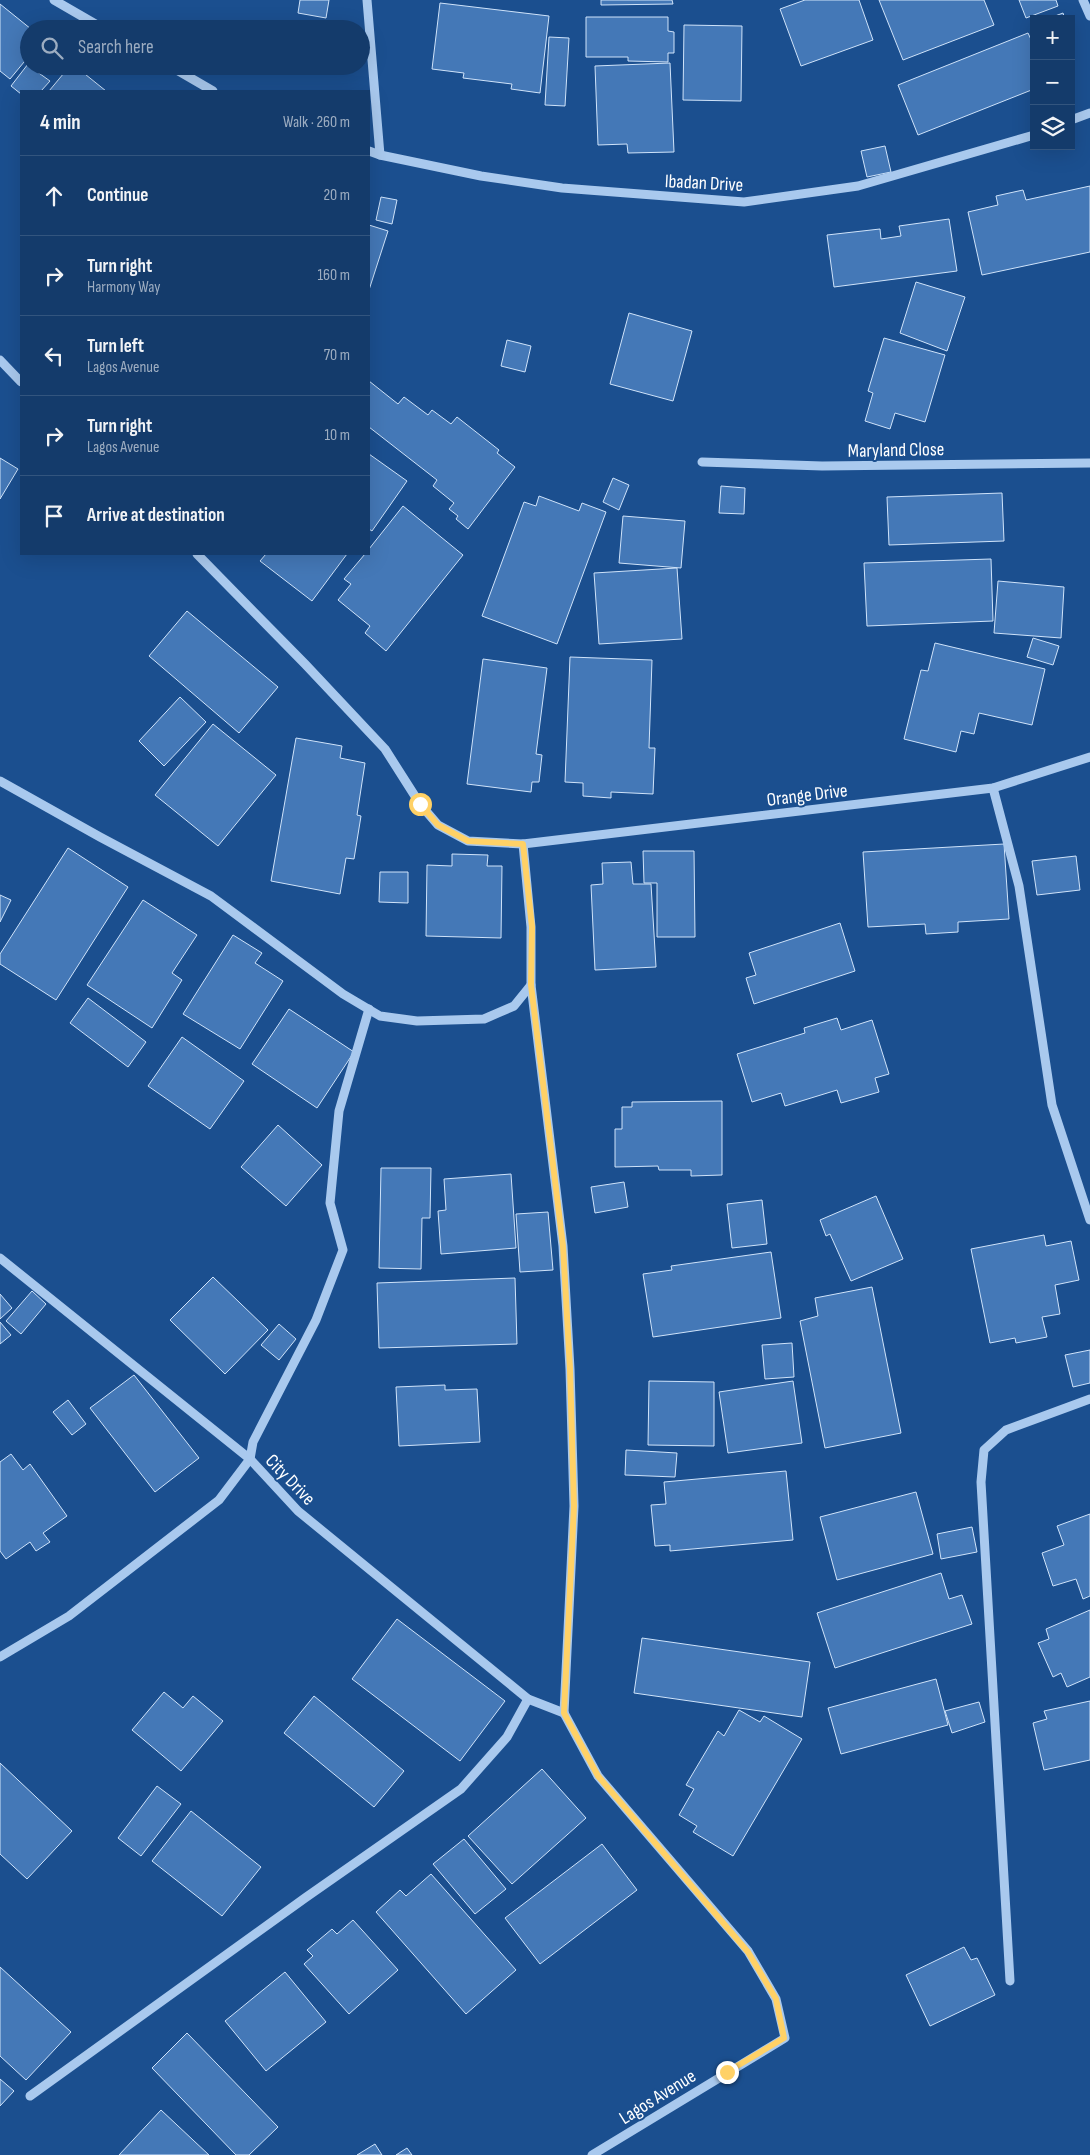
<!DOCTYPE html>
<meta charset="utf-8">
<style>
:root{--surface:#143b6b;--page:#1d4271;--text:#f1f3f6;--muted:#9dadc1;--line:#33557e}
body{margin:0;font-family:"Sofia Sans Condensed",sans-serif;background:var(--page);color:var(--text)}
.controls{position:absolute;right:15px;top:15px;display:grid;overflow:hidden;border-radius:0px;box-shadow:0 5px 20px #0002}
.controls button{width:45px;height:45px;display:grid;place-items:center;padding:0;border:0;border-bottom:1px solid var(--line);background:var(--surface);color:var(--text);font:25px sans-serif}
.stop{position:absolute;width:15px;height:15px;margin:-11px;border:4px solid #ffd166;border-radius:50%;background:#fff}
.stop.end{background:#ffd166;border-color:#fff;box-shadow:0 1px 5px #0008}
.list{margin:0;padding:0;list-style:none}
h2{display:flex;justify-content:space-between;align-items:center;height:65px;margin:0;padding:0 20px;font-size:21px}
h2 small{font-size:16px;font-weight:400;color:var(--muted)}
.list li{display:grid;grid-template-columns:32px 1fr auto;gap:15px;align-items:center;box-sizing:border-box;height:80px;padding:0 20px;border-top:1px solid var(--line)}
.list b{display:block;font-size:19px;white-space:nowrap}
.list p{margin:0;font-size:16px;white-space:nowrap;color:var(--muted)}
.list em{font-size:16px;font-style:normal;color:var(--muted)}
.icon{flex:none;width:28px;height:28px;fill:none;stroke:currentColor;stroke-width:2;stroke-linecap:round;stroke-linejoin:round}
.map{position:relative;flex:none;width:1090px;height:2155px;overflow:hidden}
.search{position:absolute;background:var(--surface);box-shadow:0 5px 20px #0002;left:20px;top:20px;width:350px;height:55px;display:flex;align-items:center;gap:12px;box-sizing:border-box;padding:0 18px;border-radius:28px;color:var(--muted);font-size:19px}
.panel{position:absolute;background:var(--surface);box-shadow:0 5px 20px #0002;left:20px;top:90px;width:350px;height:465px;border-radius:0px}
.map>svg:first-child{display:block}
.building{fill:#4478b7;stroke:#cfe3fa}
.lines{fill:none;stroke-linecap:round;stroke-linejoin:round}
.minor{stroke:#a9c9ee;stroke-width:9}
.route{stroke:#ffd166;stroke-width:6}
.labels{text-anchor:middle;stroke-width:4;stroke-linejoin:round;paint-order:stroke}
.street-label{font-size:19px;fill:#fff;stroke:#1b4f8f}
</style>
<div class="map">
<svg width="1090" height="2155" viewBox="0 0 1090 2155">
<rect width="100%" height="100%" fill="#1b4f8f"/>
<g class="building">
<polygon points="300,0 329,0 326,18 298,13"/>
<polygon points="601,0 672,0 673,4 601,5"/>
<polygon points="805,0 859,0 873,40 801,66 780,9"/>
<polygon points="879,0 984,0 994,25 903,60"/>
<polygon points="1019,0 1056,0 1058,6 1026,18"/>
<polygon points="440,3 549,16 540,93 511,89 512,84 463,78 464,73 432,69"/>
<polygon points="0,4 31,29 29,29 29,56 10,79 0,71"/>
<polygon points="1063,13 1065,19 1047,19"/>
<polygon points="586,17 668,17 668,31 674,32 674,53 668,53 668,62 628,61 628,57 586,57"/>
<polygon points="684,25 742,26 741,101 683,100"/>
<polygon points="1028,33 1034,46 1034,89 918,135 898,85"/>
<polygon points="549,37 569,38 565,106 545,105"/>
<polygon points="670,63 674,152 628,153 627,144 598,145 595,66"/>
<polygon points="28,64 29,66 50,81 41,91 21,91 21,94 11,86"/>
<polygon points="65,66 75,66 106,91 49,91 64,73 61,71"/>
<polygon points="885,146 891,172 867,177 861,151"/>
<polygon points="1090,186 1090,252 982,275 968,212 998,205 996,196 1023,190 1026,200"/>
<polygon points="381,197 397,200 392,224 376,220"/>
<polygon points="949,219 957,271 834,287 827,235 880,229 881,239 901,236 899,226"/>
<polygon points="369,225 388,231 369,290"/>
<polygon points="916,282 965,297 947,351 900,333"/>
<polygon points="629,313 692,331 673,401 610,384"/>
<polygon points="884,338 945,355 925,422 895,413 890,429 865,421 873,393 868,391"/>
<polygon points="507,340 531,346 525,372 501,366"/>
<polygon points="369,381 398,404 404,397 428,415 432,410 451,424 457,417 499,450 497,453 515,467 468,529 456,519 458,516 449,509 454,503 433,486 437,480 369,427"/>
<polygon points="369,454 407,481 372,531 369,529"/>
<polygon points="0,458 18,469 0,499"/>
<polygon points="613,478 629,485 619,510 603,502"/>
<polygon points="721,486 745,488 744,514 719,513"/>
<polygon points="1002,493 1004,541 889,545 887,497"/>
<polygon points="539,496 579,511 582,503 606,512 557,644 482,616 524,502 536,506"/>
<polygon points="403,506 463,555 386,651 365,633 370,626 338,600 351,584 344,579 365,554 369,554 369,549"/>
<polygon points="623,516 685,521 681,568 619,563"/>
<polygon points="266,554 347,554 312,601 260,561"/>
<polygon points="991,559 993,621 867,626 864,563"/>
<polygon points="677,568 682,639 599,644 594,573"/>
<polygon points="998,581 1064,587 1061,638 994,633"/>
<polygon points="187,611 278,687 239,733 149,656"/>
<polygon points="1033,638 1059,646 1053,665 1027,657"/>
<polygon points="935,643 1045,669 1032,725 979,713 974,734 961,731 956,752 904,739 921,670 928,671"/>
<polygon points="570,657 652,660 649,748 655,748 653,794 611,792 611,798 583,796 583,783 565,782"/>
<polygon points="483,659 547,668 536,754 542,755 539,782 532,782 531,792 467,784"/>
<polygon points="180,697 206,722 164,766 139,741"/>
<polygon points="213,724 276,775 218,846 155,795"/>
<polygon points="296,738 342,746 340,758 365,763 357,815 361,816 354,859 346,858 340,894 271,881"/>
<polygon points="1004,844 1009,919 958,922 958,932 926,934 925,924 868,927 863,852"/>
<polygon points="68,848 128,887 56,1000 0,964 0,954"/>
<polygon points="643,851 694,851 695,937 657,937 657,883 644,883"/>
<polygon points="452,854 488,855 487,866 502,866 501,938 426,936 427,865 452,866"/>
<polygon points="1076,856 1080,890 1037,895 1032,861"/>
<polygon points="631,862 633,884 651,884 656,967 595,970 591,885 603,884 602,863"/>
<polygon points="380,872 408,872 408,903 379,902"/>
<polygon points="0,895 11,900 0,922"/>
<polygon points="143,900 197,935 172,973 182,980 152,1028 87,985"/>
<polygon points="840,923 855,971 754,1004 746,978 756,975 749,953"/>
<polygon points="233,935 262,953 255,963 283,981 240,1049 183,1014"/>
<polygon points="88,998 146,1042 128,1067 70,1023"/>
<polygon points="289,1009 354,1052 317,1108 252,1064"/>
<polygon points="837,1018 841,1030 872,1020 889,1074 875,1078 879,1092 841,1103 837,1090 785,1106 781,1093 752,1102 737,1054 805,1033 804,1028"/>
<polygon points="182,1037 244,1081 210,1129 148,1086"/>
<polygon points="722,1101 722,1175 691,1176 691,1170 659,1170 658,1166 615,1167 615,1129 622,1129 622,1107 632,1107 632,1102"/>
<polygon points="278,1125 322,1165 286,1206 241,1167"/>
<polygon points="381,1168 431,1168 430,1218 422,1218 421,1269 379,1268"/>
<polygon points="511,1174 516,1248 441,1254 438,1211 446,1210 444,1179"/>
<polygon points="624,1182 628,1207 595,1213 591,1187"/>
<polygon points="876,1196 903,1259 851,1281 830,1234 826,1236 820,1220"/>
<polygon points="762,1200 767,1244 732,1248 727,1204"/>
<polygon points="548,1212 553,1270 520,1272 516,1214"/>
<polygon points="1044,1235 1046,1246 1071,1241 1079,1280 1055,1285 1060,1314 1042,1317 1047,1337 1016,1343 1015,1338 990,1343 971,1249"/>
<polygon points="771,1252 781,1318 653,1337 643,1274 672,1270 671,1266"/>
<polygon points="213,1277 268,1330 225,1374 170,1320"/>
<polygon points="515,1278 517,1344 379,1348 377,1283"/>
<polygon points="872,1287 901,1433 825,1448 800,1321 818,1316 815,1298"/>
<polygon points="32,1291 46,1304 21,1334 6,1321"/>
<polygon points="0,1294 12,1308 0,1319"/>
<polygon points="0,1322 11,1335 0,1344"/>
<polygon points="279,1324 296,1339 279,1360 261,1345"/>
<polygon points="792,1343 794,1377 765,1379 762,1345"/>
<polygon points="1090,1350 1090,1383 1073,1387 1065,1355"/>
<polygon points="134,1375 199,1458 155,1492 90,1408"/>
<polygon points="649,1381 714,1382 714,1446 648,1445"/>
<polygon points="793,1381 802,1443 728,1453 719,1392"/>
<polygon points="445,1385 445,1390 477,1389 480,1442 399,1446 396,1387"/>
<polygon points="68,1400 86,1424 72,1435 53,1412"/>
<polygon points="626,1450 677,1453 675,1477 625,1475"/>
<polygon points="11,1454 23,1470 30,1464 67,1516 43,1533 50,1542 36,1551 30,1542 6,1559 0,1551 0,1462"/>
<polygon points="786,1471 793,1540 670,1551 670,1545 655,1546 651,1505 666,1504 664,1482"/>
<polygon points="916,1492 933,1554 837,1580 820,1517"/>
<polygon points="1090,1514 1090,1596 1083,1599 1076,1579 1053,1586 1042,1553 1064,1545 1057,1526"/>
<polygon points="972,1527 977,1552 941,1559 937,1534"/>
<polygon points="941,1573 949,1599 962,1595 972,1624 835,1668 817,1613"/>
<polygon points="1090,1610 1090,1677 1067,1687 1061,1673 1053,1677 1038,1643 1049,1639 1046,1629"/>
<polygon points="397,1619 505,1701 460,1761 352,1679"/>
<polygon points="642,1638 810,1662 802,1717 634,1693"/>
<polygon points="936,1679 948,1725 841,1754 828,1708"/>
<polygon points="164,1692 183,1708 193,1696 223,1721 181,1771 132,1730"/>
<polygon points="314,1696 404,1771 374,1807 284,1733"/>
<polygon points="1090,1701 1090,1760 1044,1770 1033,1723 1047,1719 1044,1711"/>
<polygon points="979,1702 985,1722 952,1733 945,1711"/>
<polygon points="739,1710 760,1722 764,1716 802,1739 733,1856 693,1832 697,1826 679,1815 694,1789 686,1785 718,1731 724,1736"/>
<polygon points="0,1763 72,1831 27,1879 0,1854"/>
<polygon points="542,1769 586,1818 512,1884 468,1836"/>
<polygon points="157,1786 181,1804 141,1856 118,1838"/>
<polygon points="191,1811 261,1867 222,1916 152,1861"/>
<polygon points="464,1839 506,1889 475,1914 433,1864"/>
<polygon points="602,1844 637,1890 540,1964 505,1918"/>
<polygon points="431,1874 516,1970 466,2014 376,1912 400,1890 406,1896"/>
<polygon points="353,1920 398,1970 349,2014 304,1964 313,1956 307,1950 332,1929 337,1934"/>
<polygon points="964,1947 971,1960 977,1958 995,1995 930,2026 906,1975"/>
<polygon points="0,1967 71,2032 26,2080 0,2056"/>
<polygon points="285,1972 326,2022 266,2071 225,2021"/>
<polygon points="187,2033 278,2127 249,2155 236,2155 152,2068"/>
<polygon points="0,2079 14,2091 0,2106"/>
<polygon points="161,2110 209,2155 119,2155"/>
<polygon points="375,2144 382,2155 357,2155"/>
<polygon points="407,2148 412,2155 396,2155"/>
</g>
<g class="lines">
<g class="minor">
<polyline points="54,0 104,29"/>
<polyline points="367,0 380,155"/>
<polyline points="1083,0 1090,16"/>
<polyline points="170,66 213,91"/>
<polyline points="1071,120 1090,113"/>
<polyline points="369,151 380,155 481,176 562,188 744,202 858,186 1034,135"/>
<polyline points="0,360 21,382"/>
<polyline points="702,462 822,466 1090,463"/>
<polyline points="197,554 305,664 385,749 420,804 438,825 468,841 523,844 993,788 1090,757"/>
<polyline points="0,781 100,837 211,896 343,994 380,1016 417,1021 484,1019 514,1006 531,985"/>
<polyline points="993,788 1019,886 1052,1105 1090,1220"/>
<polyline points="523,844 531,927 531,985 563,1246 570,1369 574,1506 564,1713"/>
<polyline points="0,1258 250,1459 298,1511 528,1699 564,1713"/>
<polyline points="0,1657 69,1616 219,1500 250,1459 253,1442 316,1320 343,1250 330,1203 339,1111 369,1009"/>
<polyline points="564,1713 598,1776 748,1951 776,1999 785,2038 592,2155"/>
<polyline points="1010,1981 981,1482 984,1450 1006,1430 1090,1399"/>
<polyline points="30,2096 305,1898 461,1789 507,1737 528,1699"/>
</g>
</g>
<g class="lines">
<polyline class="route" points="420,804 438,825 468,841 523,844 532,927 531,985 563,1246 570,1369 574,1506 564,1713 598,1776 748,1952 776,1999 784,2038 727,2072"/>
</g>
<g class="labels">
<g class="street-label">
<text transform="translate(704 182) rotate(3)" y="7">Ibadan Drive</text>
<text transform="translate(896 449) rotate(-1)" y="7">Maryland Close</text>
<text transform="translate(807 794) rotate(-7)" y="7">Orange Drive</text>
<text transform="translate(291 1479) rotate(46)" y="7">City Drive</text>
<text transform="translate(657 2096) rotate(-32)" y="7">Lagos Avenue</text>
</g>
</g>
</svg>
<div class="controls">
<button>+</button>
<button>−</button>
<button><svg class="icon" aria-label="layers" viewBox="0 0 24 24"><path d="M12 4l9 5-9 5-9-5zM3 14l9 5 9-5"/></svg></button>
</div>
<div class="stop" style="left:420px;top:804px"></div>
<div class="stop end" style="left:727px;top:2072px"></div>
<div class="search"><svg class="icon" aria-label="search" viewBox="0 0 24 24"><circle cx="10" cy="10" r="6"/><path d="M15 15l6 6"/></svg>Search here</div>
<section class="panel">
<h2>4 min<small>Walk · 260 m</small></h2>
<ul class="list">
<li><svg class="icon" aria-label="ahead" viewBox="0 0 24 24"><path d="M12 20V5M6 11l6-6 6 6"/></svg><div><b>Continue</b></div><em>20 m</em></li>
<li><svg class="icon" aria-label="right" viewBox="0 0 24 24"><path d="M7 20v-9h11M14 6l5 5-5 5"/></svg><div><b>Turn right</b><p>Harmony Way</p></div><em>160 m</em></li>
<li><svg class="icon" aria-label="left" viewBox="0 0 24 24"><path d="M17 20v-9H6M10 6l-5 5 5 5"/></svg><div><b>Turn left</b><p>Lagos Avenue</p></div><em>70 m</em></li>
<li><svg class="icon" aria-label="right" viewBox="0 0 24 24"><path d="M7 20v-9h11M14 6l5 5-5 5"/></svg><div><b>Turn right</b><p>Lagos Avenue</p></div><em>10 m</em></li>
<li><svg class="icon" aria-label="arrive" viewBox="0 0 24 24"><path d="M6 21V4h12l-3 4 3 4H6"/></svg><div><b>Arrive at destination</b></div></li>
</ul>
</section>
</div>
